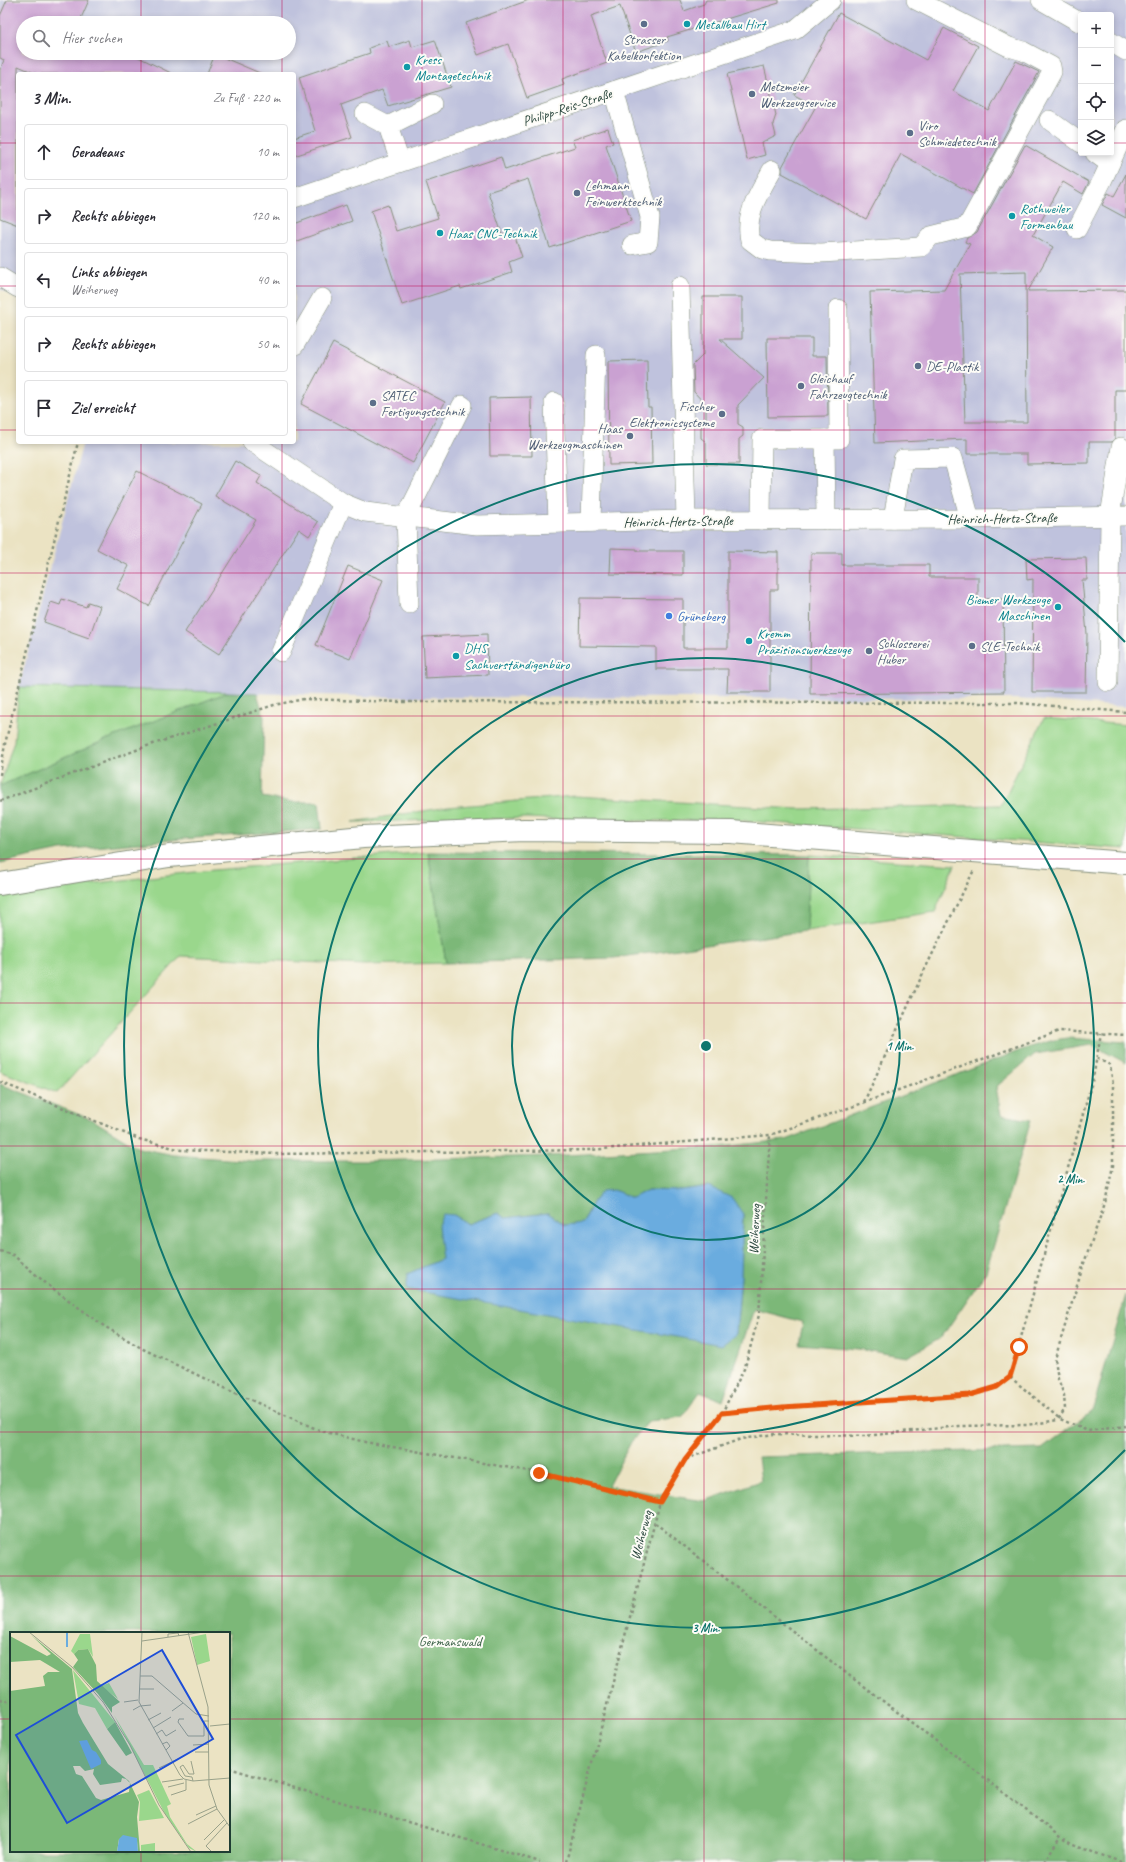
<!DOCTYPE html>
<html lang="de">
<meta charset="utf-8">
<style>
:root{--surface:#fff;--page:#f2f2f3;--text:#2b2b33;--muted:#7c7c81;--line:#e1e1e2}
body{margin:0;font-family:Caveat,sans-serif;background:var(--page);color:var(--text)}
.controls{position:absolute;right:12px;top:12px;display:grid;overflow:hidden;border-radius:4px;box-shadow:0 2px 6px #0003}
.controls button{width:36px;height:36px;display:grid;place-items:center;padding:0;border:0;border-bottom:1px solid var(--line);background:var(--surface);color:var(--text);font:20px sans-serif}
.stop{position:absolute;width:12px;height:12px;margin:-9px;border:3px solid #ea580c;border-radius:50%;background:#fff}
.stop.end{background:#ea580c;border-color:#fff;box-shadow:0 1px 4px #0008}
.list{margin:0;padding:0;list-style:none}
h2{display:flex;justify-content:space-between;align-items:center;height:52px;margin:0;padding:0 16px;font-size:17px}
h2 small{font-size:13px;font-weight:400;color:var(--muted)}
.list li{display:grid;grid-template-columns:26px 1fr auto;gap:12px;align-items:center;box-sizing:border-box;height:56px;margin:0 8px 8px;padding:0 8px;border:1px solid var(--line);border-radius:4px}
.list b{display:block;font-size:15px;white-space:nowrap}
.list p{margin:0;font-size:13px;white-space:nowrap;color:var(--muted)}
.list em{font-size:13px;font-style:normal;color:var(--muted)}
.icon{flex:none;width:22px;height:22px;fill:none;stroke:currentColor;stroke-width:2;stroke-linecap:round;stroke-linejoin:round}
.map{position:relative;flex:none;width:1126px;height:1862px;overflow:hidden}
.search{position:absolute;background:var(--surface);box-shadow:0 2px 6px #0003;left:16px;top:16px;width:280px;height:44px;display:flex;align-items:center;gap:10px;box-sizing:border-box;padding:0 14px;border-radius:22px;color:var(--muted);font-size:15px}
.panel{position:absolute;background:var(--surface);box-shadow:0 2px 6px #0003;left:16px;top:72px;width:280px;height:372px;border-radius:4px}
.map>svg:first-child{display:block}
.industrial{fill:#bfc2dd;fill-rule:evenodd}
.green{fill:#9ad78c;stroke:#5c8a60}
.forest{fill:#7bb878;stroke:#4d7a56;fill-rule:evenodd}
.water{fill:#6aacdf;stroke:#44748a}
.building{fill:#caa1d2;fill-rule:evenodd}
.lines{fill:none;stroke-linecap:round;stroke-linejoin:round}
.minor-casing{stroke:#85907c;stroke-width:20}
.major-casing{stroke:#85907c;stroke-width:24}
.path{stroke:#85907c;stroke-width:2.5;stroke-dasharray:3 3;stroke-linecap:butt}
.minor{stroke:#fff;stroke-width:19}
.major{stroke:#fff;stroke-width:22}
.route{stroke:#ea580c;stroke-width:5}
.grid{fill:none;stroke:#c2185b;stroke-width:1;stroke-opacity:0.55}
.ring{fill:none;stroke:#0f766e;stroke-width:2}
.service-dot{fill:#5c6f8a;stroke:#fdfcf7;stroke-width:1.5}
.culture-dot{fill:#0f9aa8;stroke:#fdfcf7;stroke-width:1.5}
.shop-dot{fill:#3f7fe0;stroke:#fdfcf7;stroke-width:1.5}
.labels{text-anchor:middle;stroke-width:4;stroke-linejoin:round;paint-order:stroke}
.culture-label{font-size:14px;fill:#0d838f;stroke:#fdfcf7;text-anchor:start}
.service-label{font-size:14px;fill:#4e5e75;stroke:#fdfcf7;text-anchor:start}
.street-label{font-size:14px;fill:#1f3d34;stroke:#fdfcf7}
.shop-label{font-size:14px;fill:#366cbe;stroke:#fdfcf7;text-anchor:start}
.park-label{font-size:14px;fill:#3e644a;stroke:#fdfcf7}
.inset-river{fill:none;stroke:#6aacdf;stroke-width:2}
.inset-road{fill:none;stroke:#99a18a;stroke-width:1}
.view{fill:#1d4ed8;fill-opacity:0.15;stroke:#1d4ed8;stroke-width:2}
.inset-edge{fill:none;stroke:#1f3d34;stroke-width:2}
.centre{fill:#0f766e;stroke:#fdfcf7;stroke-width:2}
.ring-label{font-size:12px;text-anchor:middle;font-weight:bold;fill:#0f766e;stroke:#fdfcf7;stroke-width:4;stroke-linejoin:round;paint-order:stroke}
</style>
<div class="map">
<svg width="1126" height="1862" viewBox="0 0 1126 1862">
<rect width="100%" height="100%" fill="#fdfcf7"/>
<filter id="ink" filterUnits="userSpaceOnUse"><feTurbulence type="fractalNoise" baseFrequency=".025" numOctaves="2"/><feDisplacementMap in="SourceGraphic" scale="8" xChannelSelector="R" yChannelSelector="G"/><feConvolveMatrix kernelMatrix="1 2 1 2 8 2 1 2 1" color-interpolation-filters="sRGB"/></filter>
<filter id="wash" filterUnits="userSpaceOnUse"><feTurbulence type="fractalNoise" baseFrequency=".012" numOctaves="4" result="noise"/><feDisplacementMap in="SourceGraphic" scale="16" xChannelSelector="R" yChannelSelector="G"/><feGaussianBlur stdDeviation="0.9" result="paint"/><feColorMatrix in="noise" values="0 0 0 0 0 0 0 0 0 0 0 0 0 0 0 0 0 1.4 0 .05"/><feComposite in="paint" operator="in"/></filter>
<g filter="url(#wash)">
<rect width="100%" height="100%" fill="#ebe3c3"/>
<path class="industrial" d="M0 0H1126V707L1018 699 399 697 19 687 83 442H294V74H18V300L0 289ZM1081 15H1111V153H1081ZM23 23H289V53H23Z"/>
<g class="green">
<polygon points="19,687 228,692 103,741 0,786 14,741"/>
<polygon points="1044,718 1126,725 1126,849 736,820 598,821 526,818 353,822 448,807 575,796 798,809 1001,805"/>
<polygon points="428,852 446,963 364,965 181,956 57,1093 0,1071 0,896 24,891 213,870"/>
<polygon points="809,855 955,865 935,912 806,931"/>
</g>
<g class="forest">
<polygon points="228,692 257,693 264,717 262,797 293,802 319,802 322,829 182,839 61,850 0,863 0,786 103,741"/>
<polygon points="428,852 809,855 806,931 614,958 446,963"/>
<path d="M1068 1038 1126 1042V1063L1092 1045 1035 1054 996 1087 1001 1115 1031 1120 986 1272 941 1338 907 1357 858 1349 799 1344 803 1322 754 1309 723 1401 700 1392 682 1417 649 1421 631 1442 608 1486 704 1501 761 1481 758 1457 1042 1449 1092 1411 1126 1295V1862H0V1084L93 1120 139 1148 174 1155 253 1161H368L549 1156 728 1146 786 1140 1024 1049 1054 1040ZM709 1187 743 1214 741 1277 736 1334 407 1274 442 1259 454 1215 468 1224 498 1213 505 1218 548 1213 565 1225 583 1223 594 1201 614 1190 632 1198 648 1190 682 1191ZM11 1633H229V1851H11Z"/>
</g>
<polygon class="water" points="709,1187 732,1198 743,1214 741,1277 736,1334 722,1345 406,1289 407,1274 442,1259 438,1225 443,1214 454,1215 468,1224 498,1213 505,1218 548,1213 565,1225 583,1223 594,1201 602,1191 614,1190 632,1198 648,1190 682,1191"/>
<g id="blocks">
<g class="building">
<polygon points="7,0 89,0 79,23 23,23 23,53 130,53 173,74 37,74 18,66 18,225 0,218 0,70 4,60 0,58 0,16"/>
<polygon points="529,0 680,0 684,11 704,4 706,0 779,0 779,3 667,37 668,41 636,52 620,6 591,16 607,63 562,79 564,85 527,98 508,44 478,55 466,23"/>
<polygon points="839,13 926,60 944,28 978,46 953,91 989,111 1016,61 1039,72 973,194 901,154 866,219 782,173 782,167 816,106 794,95"/>
<polygon points="410,40 412,47 435,40 451,87 388,106 382,90 341,105 352,137 294,156 294,138 315,131 299,77 370,53 369,48 387,41 389,47"/>
<polygon points="215,54 262,74 207,74"/>
<polygon points="764,66 776,115 773,124 776,136 762,143 765,155 747,160 727,74"/>
<polygon points="608,128 613,143 606,145 631,221 550,248 528,179 488,192 502,234 513,231 522,257 509,262 512,272 461,289 460,286 402,305 371,211 388,205 396,231 438,218 426,182 501,157 505,170 575,147 572,140"/>
<path d="M1025 145 1089 182 1083 194 1063 182 1033 235 1053 247 1028 291 1126 290V390H1115V438L1112 442H1089V463L1027 464V454H967V439L875 443 870 292 944 290 970 244 965 242 967 238 977 232ZM1026 272 1027 422H965L960 274Z"/>
<polygon points="1126,174 1126,218 1102,205 1108,193 1114,196"/>
<polygon points="346,205 352,221 294,242 294,224"/>
<polygon points="703,297 742,297 742,339 720,339 764,378 738,405 738,424 743,427 743,436 739,439 739,464 706,464 706,442 701,438 701,427 706,423 706,405 694,392 693,365 703,355"/>
<polygon points="767,338 812,338 812,356 827,356 828,416 768,417"/>
<polygon points="333,343 445,402 413,463 301,404"/>
<polygon points="647,360 648,407 651,407 652,464 609,465 608,361"/>
<polygon points="531,397 532,456 490,456 489,398"/>
<polygon points="235,461 261,476 257,483 318,522 309,536 299,529 219,654 185,632 256,520 215,496"/>
<polygon points="137,471 202,504 149,606 117,589 129,566 97,549"/>
<polygon points="611,548 637,549 637,551 683,551 683,575 610,574"/>
<polygon points="728,551 778,552 778,590 770,590 770,692 727,692 728,669 656,669 656,647 579,646 580,598 683,599 683,648 728,648"/>
<polygon points="811,553 842,553 842,565 929,565 929,577 978,577 978,599 1003,599 1004,692 810,694"/>
<polygon points="1086,558 1087,580 1082,580 1087,634 1086,692 1032,692 1033,579 1027,580 1026,559"/>
<polygon points="348,566 383,580 350,659 316,645"/>
<polygon points="62,599 86,607 88,602 100,606 89,638 44,622 51,602 60,605"/>
<polygon points="487,634 488,675 425,678 423,637"/>
</g>
</g>
</g>
<g filter="url(#ink)">
<use href="#blocks" fill-opacity="0" stroke="#85907c" stroke-width="1"/>
<g class="lines">
<g class="minor-casing">
<g id="minor">
<polyline points="1041,0 1081,23"/>
<polyline points="1111,42 1126,51"/>
<polyline points="614,91 650,217 648,242 632,245"/>
<polyline points="365,114 388,126 400,162"/>
<polyline points="1049,120 1081,143"/>
<polyline points="388,126 432,104"/>
<polyline points="1095,153 1109,163"/>
<path d="M772 170C760 192 744 214 750 240L762 249 770 251 821 253 921 247 931 236 967 227 1052 72 1051 66 1023 51 1009 47 916 0"/>
<polyline points="294,198 795,30 831,0"/>
<polyline points="1077,229 1102,181 1126,129"/>
<polyline points="0,277 18,288"/>
<polyline points="680,286 686,520"/>
<polyline points="294,346 322,298"/>
<polyline points="554,402 558,523"/>
<polyline points="825,439 826,520"/>
<polyline points="252,442 343,503 365,512 477,525 686,520 970,519 1126,516"/>
<polyline points="893,519 903,459 953,458 970,519"/>
<polyline points="761,520 762,439 839,439 838,309"/>
<polyline points="591,522 596,355"/>
<polyline points="409,604 406,517 462,405"/>
<polyline points="281,652 343,503"/>
<polyline points="1108,682 1110,516 1121,447"/>
</g>
</g>
<g class="major-casing">
<polyline id="major" points="0,884 169,856 363,837 524,830 731,832 1126,863"/>
</g>
<g class="path">
<polyline points="0,775 5,744 78,442"/>
<polyline points="0,801 147,746 274,705 304,699 401,702 1017,703 1126,712"/>
<polyline points="0,1082 139,1139 181,1150 277,1154 589,1150 770,1135 863,1103 1059,1031 1126,1035"/>
<polyline points="864,1102 924,971 974,870"/>
<polyline points="0,1251 13,1255 48,1285 104,1326 143,1349 235,1393 321,1431 365,1442 539,1473 660,1502"/>
<polyline points="1010,1377 1060,1419 1088,1431 1126,1426"/>
<polyline points="722,1413 783,1407 970,1395 997,1387 1010,1377 1093,1078 1101,1033"/>
<polyline points="686,1459 741,1439 774,1434 865,1436 959,1426 1027,1425 1058,1420 1065,1409 1064,1395 1058,1379 1055,1359 1083,1266 1105,1203 1113,1166 1113,1084 1110,1065 1096,1058"/>
<polyline points="655,1523 855,1680 985,1778 1060,1837 1073,1845 1121,1862"/>
<polyline points="0,1699 11,1702"/>
<polyline points="229,1768 540,1862"/>
<polyline points="566,1862 660,1502 685,1460 722,1413 745,1367 759,1315 770,1135"/>
<polyline points="1044,1862 1060,1837"/>
</g>
<use href="#minor" class="minor"/>
<use href="#major" class="major"/>
</g>
</g>
<g class="lines" filter="url(#ink)">
<polyline class="route" points="539,1473 660,1502 685,1460 722,1413 783,1407 970,1395 997,1387 1010,1377 1019,1347"/>
</g>
<path class="grid" d="M141 0V23M282 0V23M422 0V1862M563 0V1862M704 0V1862M844 0V1862M985 0V1862M141 53V74M282 53V74M0 143H18M294 143H1081M1111 143H1126M0 286H18M294 286H1126M0 430H18M294 430H1126M141 442V1633M282 442V1862M0 573H1126M0 716H1126M0 859H1126M0 1003H1126M0 1146H1126M0 1289H1126M0 1432H1126M0 1576H1126M0 1719H11M229 1719H1126M141 1851V1862"/>
<g class="ring">
<circle cx="706" cy="1046" r="194"/>
<circle cx="706" cy="1046" r="388"/>
<path d="M1125 1450A582 582 0 1 1 1125 642"/>
</g>
<g class="service-dot">
<circle cx="644" cy="24" r="4"/>
<circle cx="752" cy="94" r="4"/>
<circle cx="910" cy="133" r="4"/>
<circle cx="577" cy="193" r="4"/>
<circle cx="918" cy="366" r="4"/>
<circle cx="801" cy="386" r="4"/>
<circle cx="373" cy="403" r="4"/>
<circle cx="722" cy="414" r="4"/>
<circle cx="630" cy="436" r="4"/>
<circle cx="972" cy="646" r="4"/>
<circle cx="869" cy="651" r="4"/>
</g>
<g class="culture-dot">
<circle cx="687" cy="24" r="4"/>
<circle cx="407" cy="67" r="4"/>
<circle cx="1012" cy="216" r="4"/>
<circle cx="440" cy="233" r="4"/>
<circle cx="1058" cy="607" r="4"/>
<circle cx="749" cy="641" r="4"/>
<circle cx="456" cy="656" r="4"/>
</g>
<circle class="shop-dot" cx="669" cy="616" r="4"/>
<g class="labels">
<g class="culture-label">
<text x="695" y="29">Metallbau Hirt</text>
<text x="415" y="64">Kress<tspan x="415" dy="16">Montagetechnik</tspan></text>
<text x="1020" y="213">Rothweiler<tspan x="1020" dy="16">Formenbau</tspan></text>
<text x="448" y="238">Haas CNC-Technik</text>
<text x="1050" y="604" text-anchor="end">Biemer Werkzeuge<tspan x="1050" dy="16">Maschinen</tspan></text>
<text x="757" y="638">Kremm<tspan x="757" dy="16">Präzisionswerkzeuge</tspan></text>
<text x="464" y="653">DHS<tspan x="464" dy="16">Sachverständigenbüro</tspan></text>
</g>
<g class="service-label">
<text x="644" y="44" text-anchor="middle">Strasser<tspan x="644" dy="16">Kabelkonfektion</tspan></text>
<text x="760" y="91">Metzmeier<tspan x="760" dy="16">Werkzeugservice</tspan></text>
<text x="918" y="130">Viro<tspan x="918" dy="16">Schmiedetechnik</tspan></text>
<text x="585" y="190">Lehmann<tspan x="585" dy="16">Feinwerktechnik</tspan></text>
<text x="926" y="371">DE-Plastik</text>
<text x="809" y="383">Gleichauf<tspan x="809" dy="16">Fahrzeugtechnik</tspan></text>
<text x="381" y="400">SATEC<tspan x="381" dy="16">Fertigungstechnik</tspan></text>
<text x="714" y="411" text-anchor="end">Fischer<tspan x="714" dy="16">Elektronicsysteme</tspan></text>
<text x="622" y="433" text-anchor="end">Haas<tspan x="622" dy="16">Werkzeugmaschinen</tspan></text>
<text x="877" y="648">Schlosserei<tspan x="877" dy="16">Huber</tspan></text>
<text x="980" y="651">SLE-Technik</text>
</g>
<g class="street-label">
<text transform="translate(567 107) rotate(-18)" y="5">Philipp-Reis-Straße</text>
<text transform="translate(1002 518) rotate(-1)" y="5">Heinrich-Hertz-Straße</text>
<text transform="translate(678 521) rotate(-1)" y="5">Heinrich-Hertz-Straße</text>
<text transform="translate(754 1229) rotate(-87)" y="5">Weiherweg</text>
<text transform="translate(641 1535) rotate(-75)" y="5">Weiherweg</text>
</g>
<g class="shop-label">
<text x="677" y="621">Grüneberg</text>
</g>
<g class="park-label">
<text x="450" y="1646">Germanswald</text>
</g>
</g>
<g transform="translate(10 1632)">
<rect width="220" height="220" fill="#ebe3c3"/>
<path d="M70 2H80L83 25 78 17 68 18 64 22 61 19ZM196 2 200 29 187 33 181 5ZM63 38 105 90 97 97 85 76 69 72ZM99 51 108 67 91 54ZM104 83 134 133H143L161 172 157 174 160 185 177 212 187 220 179 216 155 182ZM139 158 154 186 129 189 130 170 127 163ZM145 211V220H131V213Z" fill="#9ad78c"/>
<path d="M21 3 62 37 68 81 73 91 98 132 119 149 129 170 127 185 130 220H128L127 209 109 207 107 220H0V59L35 54 33 44 38 40H50L30 28 0 30V4L37 24 41 22ZM63 134H70L75 139 84 137 83 142 90 153 111 150 112 146 116 147 120 151 119 160 91 168 86 166 72 144 66 142ZM78 17 86 33 87 49 110 70 102 75V81L88 62 63 35 68 28 64 22 68 18ZM105 90 122 121 116 124 97 97Z" fill="#7bb878" fill-rule="evenodd"/>
<path d="M77 108 82 118 86 120 91 128V132L81 137 69 109ZM113 203 127 206 128 220H107L109 207Z" fill="#6aacdf"/>
<path class="inset-river" d="M57 0V15"/>
<path class="inset-road" d="M19 0 62 35 93 70 120 113 149 173 181 220M132 0 129 70 170 143 174 147 183 149 220 146M178 0 198 75 199 153 207 177 220 195M158 5V2L168 1 169 4M132 9 194 0M130 44H142L186 82 199 84M129 57H144M114 70 128 68M123 78 130 74 141 73M162 79 173 71M174 87H169L168 90 178 104H194V89H199M138 88 151 81M200 94 220 92M143 96 161 85M146 102 152 98 156 104 166 98M152 112 157 110 160 114 156 118M183 113 199 112M185 120H199M181 129 184 142H179L173 133 170 135 175 144 182 145 183 149M149 136 168 127M152 150 173 147M158 155 174 151M161 163 176 158V148M186 183 206 174M178 192 207 177M194 208 214 188M202 220 196 214 217 191"/>
<path class="view" d="M152 18 203 107 57 191 6 103Z"/>
<rect width="220" height="220" class="inset-edge"/>
</g>
<circle cx="706" cy="1046" r="6" class="centre"/>
<g class="ring-label">
<text x="900" y="1050">1 Min.</text>
<text x="1071" y="1183">2 Min.</text>
<text x="706" y="1632">3 Min.</text>
</g>
</svg>
<div class="controls">
<button>+</button>
<button>−</button>
<button><svg class="icon" aria-label="locate" viewBox="0 0 24 24"><circle cx="12" cy="12" r="6"/><path d="M12 2v4M12 18v4M2 12h4M18 12h4"/></svg></button>
<button><svg class="icon" aria-label="layers" viewBox="0 0 24 24"><path d="M12 4l9 5-9 5-9-5zM3 14l9 5 9-5"/></svg></button>
</div>
<div class="stop" style="left:1019px;top:1347px"></div>
<div class="stop end" style="left:539px;top:1473px"></div>
<div class="search"><svg class="icon" aria-label="search" viewBox="0 0 24 24"><circle cx="10" cy="10" r="6"/><path d="M15 15l6 6"/></svg>Hier suchen</div>
<section class="panel">
<h2>3 Min.<small>Zu Fuß · 220 m</small></h2>
<ul class="list">
<li><svg class="icon" aria-label="ahead" viewBox="0 0 24 24"><path d="M12 20V5M6 11l6-6 6 6"/></svg><div><b>Geradeaus</b></div><em>10 m</em></li>
<li><svg class="icon" aria-label="right" viewBox="0 0 24 24"><path d="M7 20v-9h11M14 6l5 5-5 5"/></svg><div><b>Rechts abbiegen</b></div><em>120 m</em></li>
<li><svg class="icon" aria-label="left" viewBox="0 0 24 24"><path d="M17 20v-9H6M10 6l-5 5 5 5"/></svg><div><b>Links abbiegen</b><p>Weiherweg</p></div><em>40 m</em></li>
<li><svg class="icon" aria-label="right" viewBox="0 0 24 24"><path d="M7 20v-9h11M14 6l5 5-5 5"/></svg><div><b>Rechts abbiegen</b></div><em>50 m</em></li>
<li><svg class="icon" aria-label="arrive" viewBox="0 0 24 24"><path d="M6 21V4h12l-3 4 3 4H6"/></svg><div><b>Ziel erreicht</b></div></li>
</ul>
</section>
</div>
